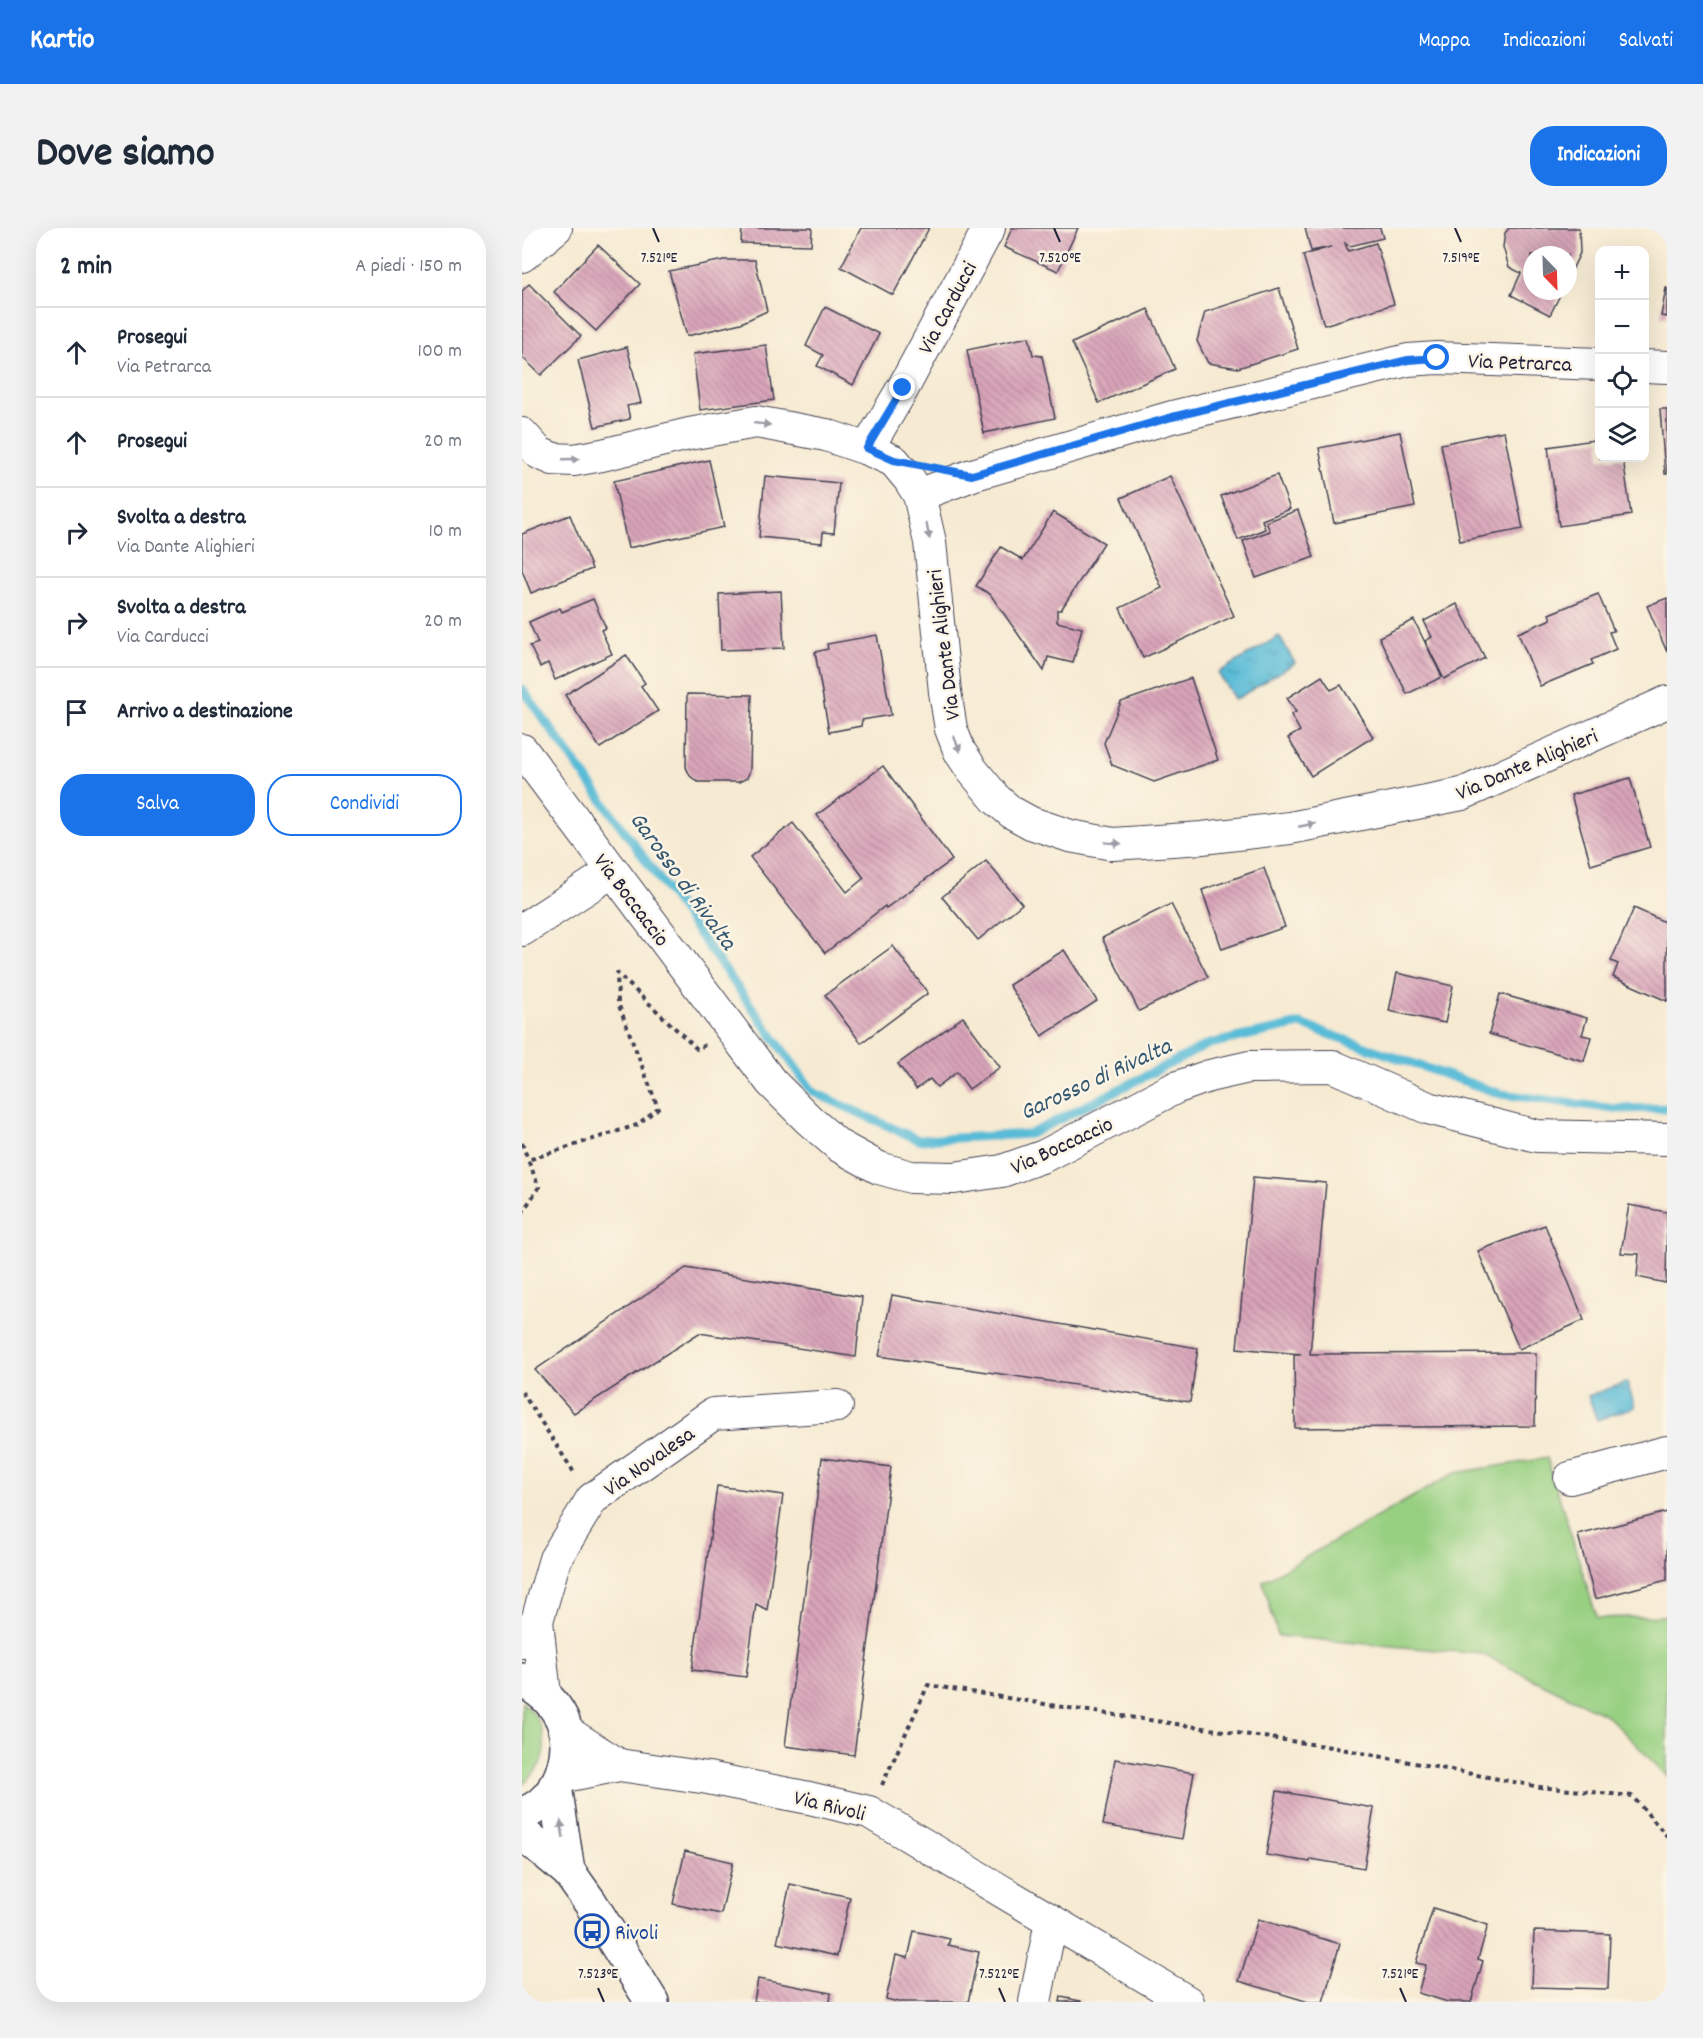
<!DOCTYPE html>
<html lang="it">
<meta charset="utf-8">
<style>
:root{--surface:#fff;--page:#f2f2f3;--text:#1f2937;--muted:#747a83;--line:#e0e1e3;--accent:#1a73e8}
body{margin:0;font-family:Dekko,sans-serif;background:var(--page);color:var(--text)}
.controls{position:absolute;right:18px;top:18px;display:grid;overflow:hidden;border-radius:12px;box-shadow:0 6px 24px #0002}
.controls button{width:54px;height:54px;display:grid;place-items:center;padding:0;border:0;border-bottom:2px solid var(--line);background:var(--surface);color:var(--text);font:30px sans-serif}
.compass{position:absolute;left:1001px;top:18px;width:54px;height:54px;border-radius:50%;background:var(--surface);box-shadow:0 6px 24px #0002;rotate:157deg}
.stop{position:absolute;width:18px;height:18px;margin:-14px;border:4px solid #1a73e8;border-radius:50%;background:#fff}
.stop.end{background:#1a73e8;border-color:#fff;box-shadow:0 2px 6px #0008}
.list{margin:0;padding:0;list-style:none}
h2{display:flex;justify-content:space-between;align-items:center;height:78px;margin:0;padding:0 24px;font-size:26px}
h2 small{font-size:20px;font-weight:400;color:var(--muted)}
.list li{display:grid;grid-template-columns:39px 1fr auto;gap:18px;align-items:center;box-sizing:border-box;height:90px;padding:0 24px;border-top:2px solid var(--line)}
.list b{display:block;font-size:22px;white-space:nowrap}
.list p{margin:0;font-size:20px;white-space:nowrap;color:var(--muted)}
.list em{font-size:20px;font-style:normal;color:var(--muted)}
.actions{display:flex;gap:12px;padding:18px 24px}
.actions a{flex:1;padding:14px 0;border:2px solid var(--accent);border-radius:24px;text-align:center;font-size:21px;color:var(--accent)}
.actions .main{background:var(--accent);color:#fff}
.icon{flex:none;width:33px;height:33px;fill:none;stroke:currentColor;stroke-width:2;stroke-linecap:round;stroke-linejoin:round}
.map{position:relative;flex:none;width:1145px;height:1774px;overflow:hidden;border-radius:24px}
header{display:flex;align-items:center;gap:36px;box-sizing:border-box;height:84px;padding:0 30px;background:var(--accent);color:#fff}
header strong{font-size:28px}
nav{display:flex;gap:33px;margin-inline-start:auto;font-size:21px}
.intro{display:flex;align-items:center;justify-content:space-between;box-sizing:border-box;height:144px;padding:0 36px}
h1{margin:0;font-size:42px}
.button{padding:15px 27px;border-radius:24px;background:var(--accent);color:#fff;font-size:21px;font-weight:700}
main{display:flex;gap:36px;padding:0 36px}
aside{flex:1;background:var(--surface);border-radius:24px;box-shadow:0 6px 24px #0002}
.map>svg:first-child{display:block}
.green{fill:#98d082;stroke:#5d795e;stroke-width:1.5}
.water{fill:url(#water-ripples);stroke:#3e6e89;stroke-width:1.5}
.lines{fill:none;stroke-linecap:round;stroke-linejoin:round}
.stream{stroke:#59bbd7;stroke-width:9}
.building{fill:url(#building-back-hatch)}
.minor-casing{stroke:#424052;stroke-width:34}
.secondary-casing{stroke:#424052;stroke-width:36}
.path{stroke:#424052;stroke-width:4;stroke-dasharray:4.5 4.5;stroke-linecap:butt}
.minor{stroke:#fff;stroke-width:32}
.secondary{stroke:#fff;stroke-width:33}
.oneway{fill:#9c9ca7}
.route{stroke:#1a73e8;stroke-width:8}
.ticks{fill:none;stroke:#22223b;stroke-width:2}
.labels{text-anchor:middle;stroke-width:5;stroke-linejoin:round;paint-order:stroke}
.street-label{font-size:22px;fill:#22223b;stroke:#fcf5e5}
.transit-label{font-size:22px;fill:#164399;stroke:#fcf5e5;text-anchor:start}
.water-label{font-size:24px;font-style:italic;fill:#355872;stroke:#fcf5e5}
.ticks-label{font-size:15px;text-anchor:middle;fill:#22223b;stroke:#fcf5e5;stroke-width:5;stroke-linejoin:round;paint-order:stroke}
</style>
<header>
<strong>Kartio</strong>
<nav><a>Mappa</a><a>Indicazioni</a><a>Salvati</a></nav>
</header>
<div class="intro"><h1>Dove siamo</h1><a class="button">Indicazioni</a></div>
<main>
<aside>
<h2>2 min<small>A piedi · 150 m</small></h2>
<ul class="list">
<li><svg class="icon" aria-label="ahead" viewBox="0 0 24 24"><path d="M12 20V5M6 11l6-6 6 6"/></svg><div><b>Prosegui</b><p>Via Petrarca</p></div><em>100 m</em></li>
<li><svg class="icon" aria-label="ahead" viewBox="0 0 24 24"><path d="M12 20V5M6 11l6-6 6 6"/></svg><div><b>Prosegui</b></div><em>20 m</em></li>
<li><svg class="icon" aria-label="right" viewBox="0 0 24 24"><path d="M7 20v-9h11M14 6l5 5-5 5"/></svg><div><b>Svolta a destra</b><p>Via Dante Alighieri</p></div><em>10 m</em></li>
<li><svg class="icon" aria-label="right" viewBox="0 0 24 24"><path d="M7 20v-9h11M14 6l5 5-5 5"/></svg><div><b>Svolta a destra</b><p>Via Carducci</p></div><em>20 m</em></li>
<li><svg class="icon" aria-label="arrive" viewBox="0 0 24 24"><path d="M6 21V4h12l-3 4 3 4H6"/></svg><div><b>Arrivo a destinazione</b></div></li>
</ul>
<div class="actions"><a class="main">Salva</a><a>Condividi</a></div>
</aside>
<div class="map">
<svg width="1145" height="1774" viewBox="0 0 1145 1774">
<defs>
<pattern id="water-ripples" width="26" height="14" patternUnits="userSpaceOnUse" patternTransform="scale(1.5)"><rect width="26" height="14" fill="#59bbd7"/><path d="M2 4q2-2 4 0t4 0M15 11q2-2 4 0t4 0" fill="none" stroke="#4da0b9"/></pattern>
<pattern id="building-back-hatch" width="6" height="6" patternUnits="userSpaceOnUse" patternTransform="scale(1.5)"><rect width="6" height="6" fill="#d9a4b9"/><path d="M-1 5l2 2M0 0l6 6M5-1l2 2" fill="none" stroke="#b08598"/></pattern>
</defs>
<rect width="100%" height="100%" fill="#fcf5e5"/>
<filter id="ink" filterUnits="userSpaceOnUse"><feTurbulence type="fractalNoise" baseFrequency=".0167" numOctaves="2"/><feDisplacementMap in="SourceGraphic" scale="12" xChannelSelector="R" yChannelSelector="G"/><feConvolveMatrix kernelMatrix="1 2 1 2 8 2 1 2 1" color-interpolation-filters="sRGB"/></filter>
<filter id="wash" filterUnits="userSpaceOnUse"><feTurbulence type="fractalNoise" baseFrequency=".008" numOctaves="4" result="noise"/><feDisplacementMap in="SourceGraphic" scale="24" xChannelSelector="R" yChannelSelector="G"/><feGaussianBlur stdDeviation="1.35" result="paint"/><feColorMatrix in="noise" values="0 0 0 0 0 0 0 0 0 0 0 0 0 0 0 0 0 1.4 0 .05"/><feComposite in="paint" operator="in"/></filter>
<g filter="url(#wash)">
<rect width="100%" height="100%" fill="#f6ead2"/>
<g class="green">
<polygon points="1025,1230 1075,1390 1145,1388 1145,1548 1086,1488 960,1426 756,1408 741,1353 933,1245"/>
<path d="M0 1474C27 1497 32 1533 0 1556V1529L3 1515 0 1501Z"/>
</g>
<g class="water">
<polygon points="757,408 773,435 713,472 696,445"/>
<polygon points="1105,1154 1113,1179 1075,1192 1066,1168"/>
</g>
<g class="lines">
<polyline class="stream" points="0,461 291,864 397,912 508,906 687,816 778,796 979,866 1093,881 1145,880"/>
</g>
<g id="blocks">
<g class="building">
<polygon points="220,0 290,0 289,17 219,15"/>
<polygon points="339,0 407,0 371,67 319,39"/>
<polygon points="490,0 556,0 536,43 482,19"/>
<polygon points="783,0 858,0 861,10 828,18 823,15 826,23 854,15 872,76 802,97 781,27 809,19 789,23"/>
<polygon points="987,0 1057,0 1058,25 1046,50 1046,27 1010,27 1010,63 1040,63 1028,87 989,67 999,45 987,39 981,19 983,5"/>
<polygon points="76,17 118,56 74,103 32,64"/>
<polygon points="202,32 233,32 245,83 219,95 165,108 147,43"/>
<polygon points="7,56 59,108 19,147 0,129 0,63"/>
<polygon points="757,60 776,121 716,140 686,135 675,113 683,84"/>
<polygon points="1144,60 1145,60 1145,89 1139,88"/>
<polygon points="303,79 357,106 331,157 295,138 301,127 284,118"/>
<polygon points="626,81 653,141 577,175 550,115"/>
<polygon points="507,109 511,127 520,128 533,190 462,205 445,122"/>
<polygon points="244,117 252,172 178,182 171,126"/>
<polygon points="105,119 119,175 105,178 108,191 73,199 56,132"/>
<polygon points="1138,181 1145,181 1145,246 1143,246"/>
<polygon points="982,203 1001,301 938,313 919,216"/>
<polygon points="878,204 893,279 812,295 797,220"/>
<polygon points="1078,211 1078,230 1101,230 1109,287 1037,298 1026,219"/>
<polygon points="187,232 202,299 106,320 92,253"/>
<polygon points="755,247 768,281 740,292 743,301 716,312 699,268"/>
<polygon points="243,248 317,255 312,305 301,304 300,315 237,309"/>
<polygon points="648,248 712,388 621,430 598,380 640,360 599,270"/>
<polygon points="776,282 792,329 734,350 721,313 748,303 744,294"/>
<polygon points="531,284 582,315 539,382 535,382 535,394 560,400 551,435 526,429 522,443 468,366 454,358 479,319 501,332"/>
<polygon points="48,287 70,341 9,365 0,342 0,306"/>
<polygon points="259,363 262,420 199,422 197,366"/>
<polygon points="1076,366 1092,403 1087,404 1094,421 1069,432 1071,436 1018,458 996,405 1029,391 1027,386"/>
<polygon points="1145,370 1145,424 1125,378"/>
<polygon points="71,371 84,400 79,402 90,426 33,452 26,435 18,439 8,418 16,415 7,394 38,380 40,384"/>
<polygon points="935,376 963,430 922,451 903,413 910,409 902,393"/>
<polygon points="892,392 920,449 885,466 857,409"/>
<polygon points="355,407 369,487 340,492 339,498 307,504 293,424 306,421 305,416"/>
<polygon points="104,427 123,455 119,458 136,483 78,520 43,467"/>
<polygon points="800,448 809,462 819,457 851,509 789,548 766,510 778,503 769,487 774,484 765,470"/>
<polygon points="669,450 696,532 632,554 590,537 582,515 599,474"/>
<polygon points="165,466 230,467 228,542 225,550 217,554 176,554 168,548 164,539"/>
<polygon points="361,538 430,632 364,680 363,678 303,725 228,629 271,595 325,664 342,650 295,587"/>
<polygon points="1108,550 1128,619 1069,637 1049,567"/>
<polygon points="464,633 500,676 456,712 420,669"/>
<polygon points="742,640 763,699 700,721 680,662"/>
<polygon points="649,676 686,749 617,783 580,710"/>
<polygon points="1112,680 1145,695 1145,773 1091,749 1096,736 1089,733"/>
<polygon points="371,718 406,765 339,815 303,767"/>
<polygon points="542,722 575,773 520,808 487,757"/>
<polygon points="875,745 931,758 923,795 867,783"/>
<polygon points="978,766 1065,790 1060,807 1069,809 1062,833 967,806"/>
<polygon points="441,789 478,839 447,861 435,844 415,859 408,851 394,861 376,836"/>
<polygon points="731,949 804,955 788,1126 1014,1125 1013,1198 773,1200 772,1126 779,1126 715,1120"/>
<polygon points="1107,977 1145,984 1144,1055 1115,1049 1117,1026 1099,1025"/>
<polygon points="1023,997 1062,1092 997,1121 956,1023"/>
<polygon points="164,1040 340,1069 334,1129 177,1105 52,1185 13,1142"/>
<polygon points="370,1067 676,1120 668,1174 357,1128"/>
<polygon points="300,1230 369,1239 332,1527 263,1518"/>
<polygon points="195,1258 261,1267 245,1382 234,1376 224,1449 170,1442"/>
<polygon points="1145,1284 1145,1352 1073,1371 1056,1307"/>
<polygon points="593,1531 672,1545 660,1611 581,1597"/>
<polygon points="755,1563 852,1580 842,1640 789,1631 788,1634 744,1627"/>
<polygon points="163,1623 211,1634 199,1686 151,1676"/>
<polygon points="268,1656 328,1669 315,1728 255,1715"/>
<polygon points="911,1680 966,1697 956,1731 961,1733 949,1774 926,1774 896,1765 904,1737 894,1735"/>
<polygon points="736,1691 818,1716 801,1774 787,1774 717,1753"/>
<polygon points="392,1703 428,1711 426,1717 457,1724 446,1774 376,1774 364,1771 374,1727 386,1730"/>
<polygon points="1012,1703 1088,1706 1086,1761 1010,1759"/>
<polygon points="236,1751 309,1765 308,1774 232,1774"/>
<polygon points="539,1769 559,1773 559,1774 538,1774"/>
</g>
</g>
</g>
<g filter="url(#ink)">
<use href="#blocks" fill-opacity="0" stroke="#424052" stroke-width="1.5"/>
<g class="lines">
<g class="minor-casing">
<g id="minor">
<polyline points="0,28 34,0"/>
<polyline points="1122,138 1145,139"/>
<polyline points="0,206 17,225 31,231 52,232 80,227 167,206 234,194 304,207 345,221 372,233 387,251 397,267 408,314 423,464 429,501 438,524 450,542 474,571 489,584 509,595 548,608 591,616 680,610 768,600 940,566 1145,474"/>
<polyline points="345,221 381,160 467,0"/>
<polyline points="397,267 450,247 650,189 886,132 915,130 1078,136"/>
<polyline points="0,522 249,854 287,892 317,918 357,940 389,949 432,950 480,943 522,928 653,860 687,848 727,839 810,838 906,880 1015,908 1145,911"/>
<polyline points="0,702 91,643"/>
<polyline points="1048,1250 1145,1224"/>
<polyline points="15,1393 33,1331 70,1271 191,1186 315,1178"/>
<polyline points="0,1414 15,1393 23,1467"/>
<polyline points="42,1502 97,1537"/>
<polyline points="38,1549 97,1537 186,1550 287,1570 347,1584 666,1774"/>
<polyline points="513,1774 529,1693"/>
</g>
</g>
<g class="secondary-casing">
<g id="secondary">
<path d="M0 1452C17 1462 31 1472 40 1491 54 1525 37 1574 0 1586"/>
<polyline points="33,1558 46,1643"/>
<polyline points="0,1605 46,1643 68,1674 130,1774"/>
</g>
</g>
<g class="path">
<polyline points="0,915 6,932"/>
<polyline points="0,985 17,959 6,932 115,897 136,880 96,775 95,745 175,821 183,817"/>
<polyline points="0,1164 53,1246"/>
<polyline points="360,1557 406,1457 553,1481 809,1519 1018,1559 1110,1568 1145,1608"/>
</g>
<use href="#minor" class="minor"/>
<use href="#secondary" class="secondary"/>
</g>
<defs><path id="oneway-solid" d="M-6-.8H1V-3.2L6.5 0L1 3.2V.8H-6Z" transform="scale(1.5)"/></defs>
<g class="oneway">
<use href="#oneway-solid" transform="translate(240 196) rotate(6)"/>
<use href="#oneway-solid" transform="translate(49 231) rotate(-2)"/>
<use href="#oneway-solid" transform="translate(406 303) rotate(79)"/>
<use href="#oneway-solid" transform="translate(435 516) rotate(68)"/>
<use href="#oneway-solid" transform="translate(785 597) rotate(-11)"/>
<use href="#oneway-solid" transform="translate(591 615) rotate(4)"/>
<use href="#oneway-solid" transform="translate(40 1601) rotate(-99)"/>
</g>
</g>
<g class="lines" filter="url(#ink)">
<polyline class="route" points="381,160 345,220 372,232 450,247 650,189 886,132 915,130"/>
</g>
<path class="ticks" d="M131 0 137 14M532 0 538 14M933 0 939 14M76 1760 82 1774M477 1760 483 1774M878 1760 884 1774"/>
<defs>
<g id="bus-ring" transform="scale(1.725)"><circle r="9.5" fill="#fcf5e5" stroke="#1a4fb4" stroke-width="1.5"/><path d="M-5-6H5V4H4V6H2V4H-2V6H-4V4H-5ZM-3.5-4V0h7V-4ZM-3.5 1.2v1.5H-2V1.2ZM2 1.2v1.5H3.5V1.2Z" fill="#1a4fb4"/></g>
</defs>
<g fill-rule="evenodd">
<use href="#bus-ring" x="70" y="1703"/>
</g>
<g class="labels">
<g class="street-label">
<text transform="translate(424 79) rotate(-62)" y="8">Via Carducci</text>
<text transform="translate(998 133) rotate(2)" y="8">Via Petrarca</text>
<text transform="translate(420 417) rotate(-97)" y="8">Via Dante Alighieri</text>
<text transform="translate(1004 535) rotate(-23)" y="8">Via Dante Alighieri</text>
<text transform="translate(111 671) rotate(53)" y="8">Via Boccaccio</text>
<text transform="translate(539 916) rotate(-25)" y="8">Via Boccaccio</text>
<text transform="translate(126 1232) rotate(-35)" y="8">Via Novalesa</text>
<text transform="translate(308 1576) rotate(14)" y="8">Via Rivoli</text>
</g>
<g class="transit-label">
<text x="93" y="1711">Rivoli</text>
</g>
<g class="water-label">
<text transform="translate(162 652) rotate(54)" y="8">Garosso di Rivalta</text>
<text transform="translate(573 850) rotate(-25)" y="8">Garosso di Rivalta</text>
</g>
</g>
<g class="ticks-label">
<text x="137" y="34">7.521°E</text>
<text x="538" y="34">7.520°E</text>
<text x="939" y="34">7.519°E</text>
<text x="76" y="1750">7.523°E</text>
<text x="477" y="1750">7.522°E</text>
<text x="878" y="1750">7.521°E</text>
</g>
</svg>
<div class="controls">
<button>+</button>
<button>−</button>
<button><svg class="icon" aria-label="locate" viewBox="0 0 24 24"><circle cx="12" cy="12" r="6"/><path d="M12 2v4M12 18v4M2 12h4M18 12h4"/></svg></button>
<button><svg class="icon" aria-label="layers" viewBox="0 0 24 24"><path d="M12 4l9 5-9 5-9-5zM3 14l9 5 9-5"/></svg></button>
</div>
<svg class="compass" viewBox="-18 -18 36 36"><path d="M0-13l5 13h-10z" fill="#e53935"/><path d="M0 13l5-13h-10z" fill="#747a83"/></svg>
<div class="stop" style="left:915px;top:130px"></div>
<div class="stop end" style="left:381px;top:160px"></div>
</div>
</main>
